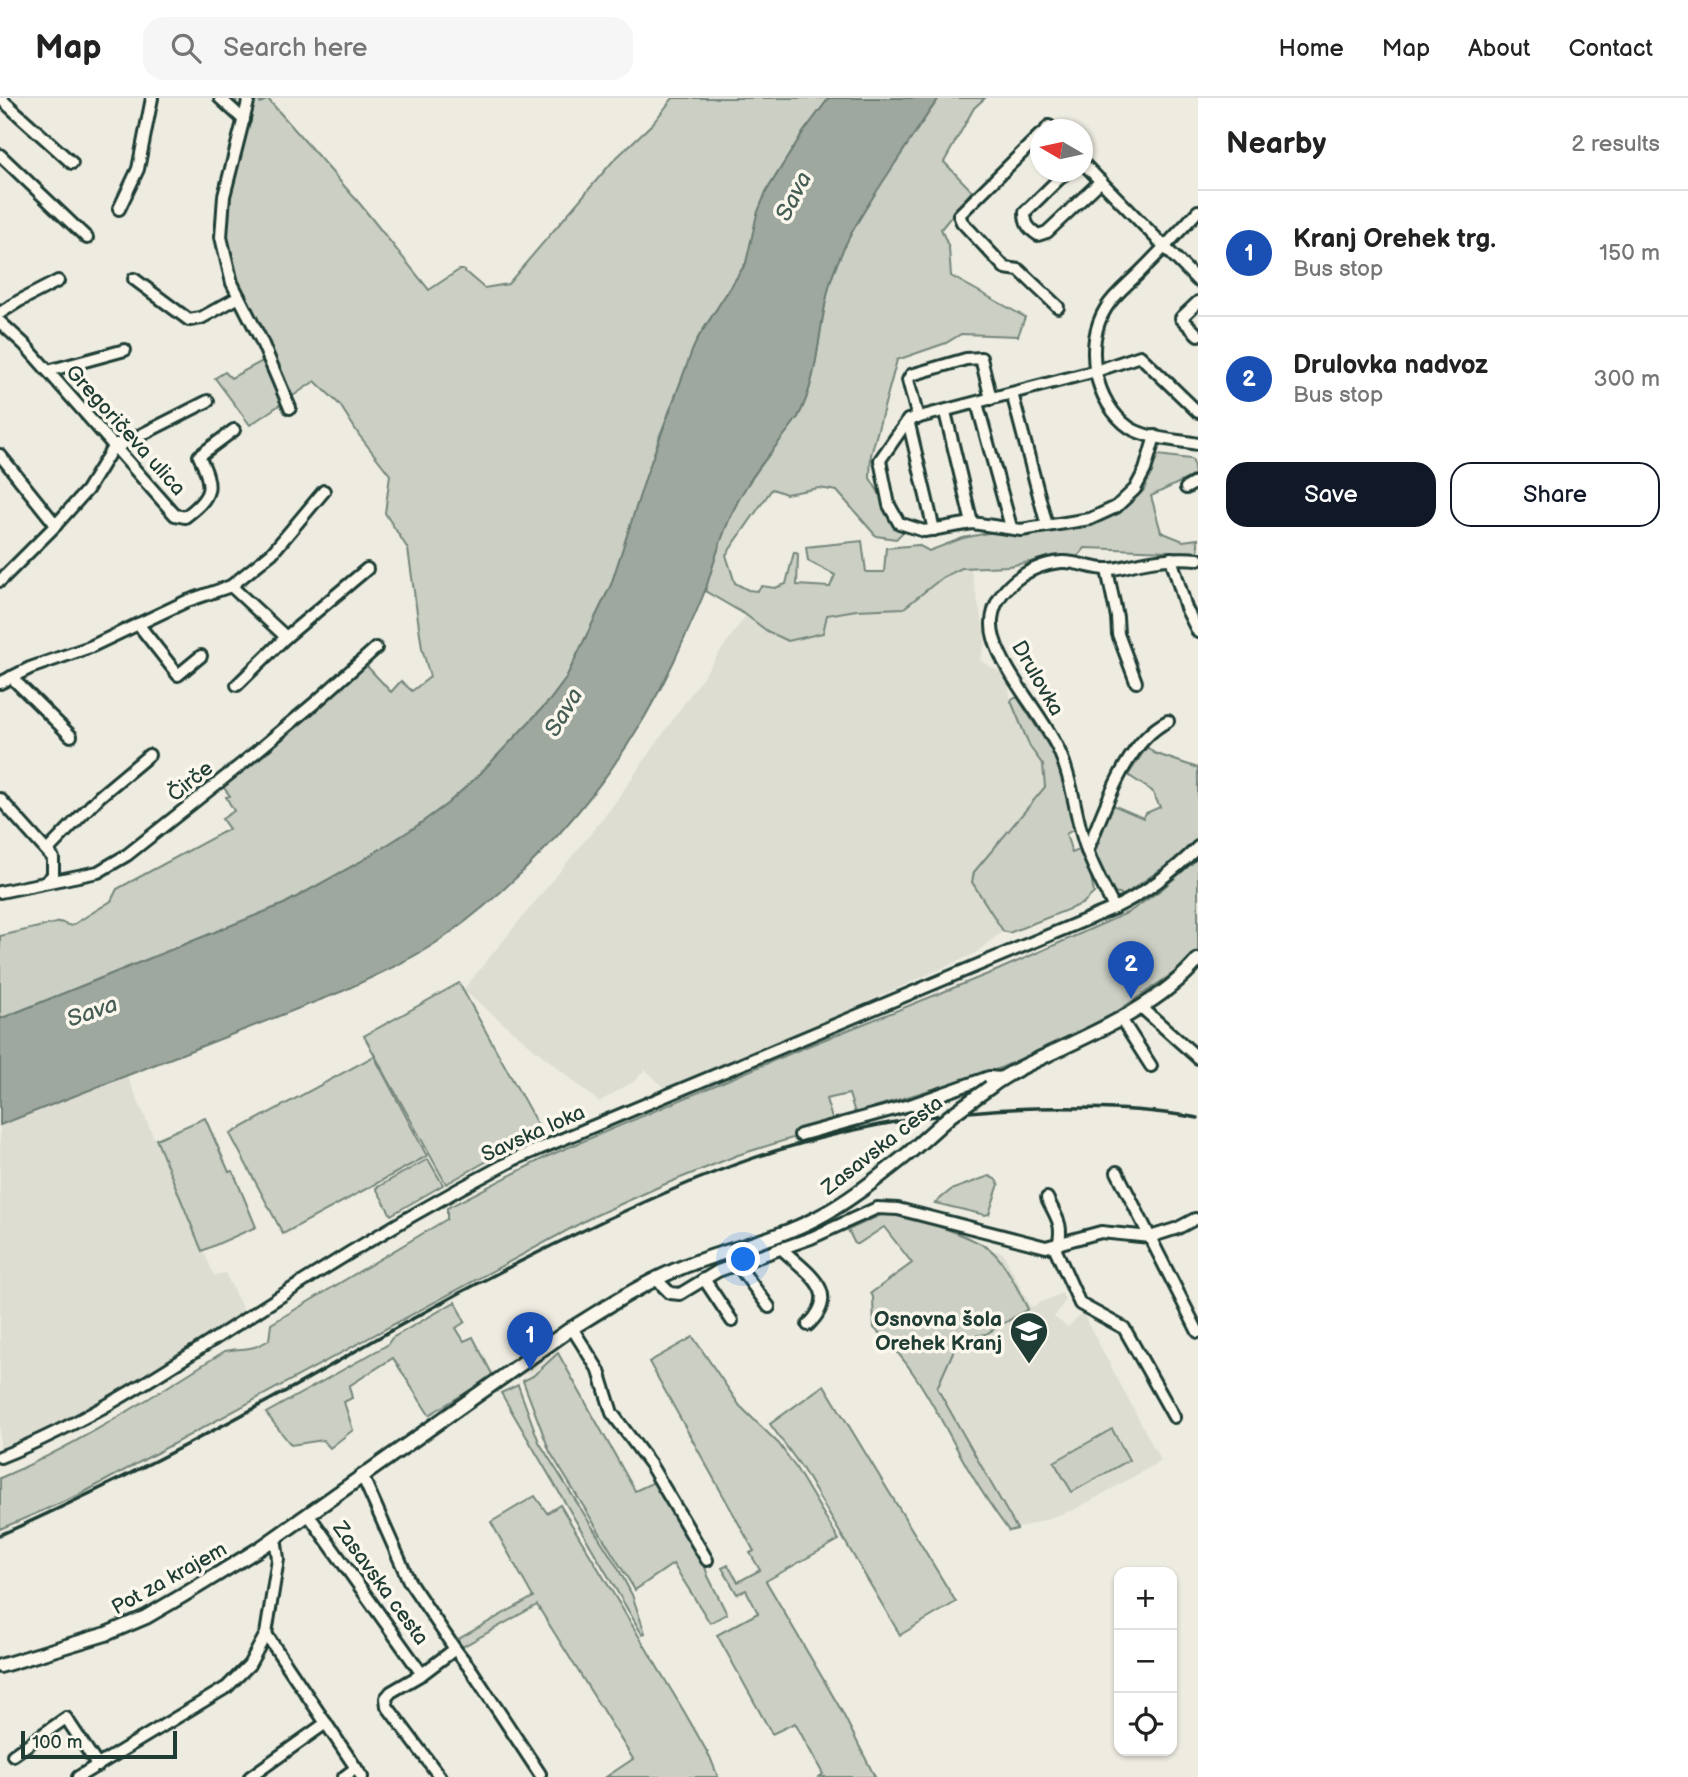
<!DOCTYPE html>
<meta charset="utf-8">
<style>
:root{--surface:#fff;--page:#f6f6f6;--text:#222;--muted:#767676;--line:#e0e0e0;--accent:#111827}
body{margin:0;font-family:"Balsamiq Sans",sans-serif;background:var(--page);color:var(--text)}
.controls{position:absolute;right:21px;bottom:21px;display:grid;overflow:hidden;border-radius:14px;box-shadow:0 2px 5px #0004}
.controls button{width:63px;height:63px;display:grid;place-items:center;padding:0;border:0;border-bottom:2px solid var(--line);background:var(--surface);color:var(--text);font:35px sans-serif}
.compass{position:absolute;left:1030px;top:21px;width:63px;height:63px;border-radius:50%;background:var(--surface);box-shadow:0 2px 5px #0004;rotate:279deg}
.scale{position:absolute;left:21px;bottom:18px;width:156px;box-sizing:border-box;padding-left:7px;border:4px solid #1f3d34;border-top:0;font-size:19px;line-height:24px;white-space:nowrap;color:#1f3d34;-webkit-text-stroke:5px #fbf7ec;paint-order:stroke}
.you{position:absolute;left:744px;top:1162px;width:24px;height:24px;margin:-18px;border:5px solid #fff;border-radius:50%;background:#1a73e8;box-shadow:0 0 0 10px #1a73e833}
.badge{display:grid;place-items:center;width:46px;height:46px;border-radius:50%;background:var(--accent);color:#fff;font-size:23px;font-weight:700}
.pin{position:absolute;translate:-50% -58px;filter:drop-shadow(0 2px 4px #0008)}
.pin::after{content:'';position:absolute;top:37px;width:24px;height:21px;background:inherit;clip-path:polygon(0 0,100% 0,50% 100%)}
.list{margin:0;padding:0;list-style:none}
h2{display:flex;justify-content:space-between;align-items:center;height:91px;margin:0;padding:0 28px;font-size:30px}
h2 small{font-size:23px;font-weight:400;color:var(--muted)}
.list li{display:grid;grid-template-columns:46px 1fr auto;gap:21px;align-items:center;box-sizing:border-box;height:126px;padding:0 28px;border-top:2px solid var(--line)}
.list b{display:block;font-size:26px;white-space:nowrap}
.list p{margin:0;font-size:23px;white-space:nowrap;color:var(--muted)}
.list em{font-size:23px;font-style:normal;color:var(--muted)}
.actions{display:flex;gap:14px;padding:21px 28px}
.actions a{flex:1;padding:16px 0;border:2px solid var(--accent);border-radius:21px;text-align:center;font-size:24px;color:var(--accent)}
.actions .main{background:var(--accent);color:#fff}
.icon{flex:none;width:38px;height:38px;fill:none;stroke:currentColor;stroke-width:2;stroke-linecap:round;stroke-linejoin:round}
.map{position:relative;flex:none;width:1198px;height:1679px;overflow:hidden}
header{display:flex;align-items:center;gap:42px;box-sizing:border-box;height:98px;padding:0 35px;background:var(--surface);border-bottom:2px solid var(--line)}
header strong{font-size:33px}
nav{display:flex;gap:38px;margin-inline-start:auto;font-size:24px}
.search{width:490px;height:63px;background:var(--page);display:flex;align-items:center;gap:18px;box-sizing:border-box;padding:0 24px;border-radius:21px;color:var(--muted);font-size:26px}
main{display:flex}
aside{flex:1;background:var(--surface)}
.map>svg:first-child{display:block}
.built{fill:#ddddd2}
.green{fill:#cbcfc4;stroke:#75867c;stroke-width:2}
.water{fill:#9fa89f;stroke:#6c7d74;stroke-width:2}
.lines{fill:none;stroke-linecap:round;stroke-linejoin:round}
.minor-casing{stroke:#1f3d34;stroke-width:16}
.tertiary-casing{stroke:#1f3d34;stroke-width:18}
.minor{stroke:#fbf7ec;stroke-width:10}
.tertiary{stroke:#fbf7ec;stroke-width:12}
.rail{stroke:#1f3d34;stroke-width:3.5}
.tertiary-bridge-casing{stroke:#1f3d34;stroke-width:18;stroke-linecap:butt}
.tertiary-bridge{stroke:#fbf7ec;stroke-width:12}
.labels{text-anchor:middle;stroke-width:7;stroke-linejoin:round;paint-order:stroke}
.street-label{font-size:21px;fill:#1f3d34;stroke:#fbf7ec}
.poi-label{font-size:21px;font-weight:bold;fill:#1f3d34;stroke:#fbf7ec;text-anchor:end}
.water-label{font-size:23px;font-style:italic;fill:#455d54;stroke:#fbf7ec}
</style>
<header>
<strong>Map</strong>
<div class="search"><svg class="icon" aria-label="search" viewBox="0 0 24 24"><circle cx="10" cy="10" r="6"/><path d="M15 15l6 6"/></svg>Search here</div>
<nav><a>Home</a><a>Map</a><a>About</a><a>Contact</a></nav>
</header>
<main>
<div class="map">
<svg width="1198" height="1679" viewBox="0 0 1198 1679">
<rect width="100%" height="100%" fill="#eeece1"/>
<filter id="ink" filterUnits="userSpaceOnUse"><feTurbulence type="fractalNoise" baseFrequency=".0143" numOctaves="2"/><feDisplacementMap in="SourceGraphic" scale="14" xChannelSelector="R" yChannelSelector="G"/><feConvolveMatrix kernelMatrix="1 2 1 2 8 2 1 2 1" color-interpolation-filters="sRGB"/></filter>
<g filter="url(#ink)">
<g class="built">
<polygon points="970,469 986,540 980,562 1007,579 1011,603 1030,649 1043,667 1045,689 974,774 972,785 1003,833 974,856 822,924 664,990 645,971 636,982 599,1004 463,892 609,713 746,517 767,533 788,543 823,535 827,517 856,512 904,510 943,479 962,470"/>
<polygon points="127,978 214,1177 225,1175 244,1214 91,1310 36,1337 0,1350 0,1027"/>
<polygon points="975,1148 1003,1155 1031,1209 1062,1195 1065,1203 1054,1219 1068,1229 1082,1214 1161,1363 1076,1411 1017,1431 937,1290 957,1245"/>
</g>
<g class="green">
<polygon points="237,0 258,0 260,5 268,1 360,106 429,192 459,172 463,172 484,190 508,186 613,63 653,25 673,0 829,0 802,36 766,94 746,165 698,240 660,337 611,487 565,582 550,602 478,678 447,706 414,730 360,764 284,806 0,921 0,838 60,824 71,828 111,803 117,791 229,731 222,721 234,713 226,699 230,698 221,686 364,565 391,594 401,583 412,593 430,579 422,550 408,451 385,415 390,377 359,337 340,307 315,283 250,327 215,280 225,274 231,280 274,257 235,181 230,169 223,123 244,25 234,9"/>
<path d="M939 0H985L974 10 944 64 972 93 941 131 949 150 951 178 1025 219 1018 238 961 236 946 245 897 262 871 357 870 380 903 434 896 441 876 438 837 393 819 390 786 396 772 391 726 457 735 485 748 492 757 493 762 488 775 490 786 486 794 454 798 456 797 487 830 489 835 477 808 463 806 449 862 443 866 474H884L886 450 918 447 929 453 963 440 988 435H1021L1093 426 1120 415 1144 392 1158 357 1190 361 1193 363 1195 377 1151 398 1161 434 1183 443 1198 441V454L1085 450 1074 463 1045 461 1009 468 962 470 943 479 904 510 856 512 827 517 823 535 788 543 767 533 746 517 705 493C714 463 723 430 738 402 755 372 778 346 798 319 821 275 817 225 832 179 853 115 902 55 939 0Z"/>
<polygon points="1013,600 1018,600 1055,658 1068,696 1075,731 1066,736 1072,755 1079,752 1091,778 1094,795 1082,806 1009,835 1003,833 972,784 974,774 1045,689 1043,667 1030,649 1011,603"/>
<polygon points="1147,649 1154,655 1198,670 1198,740 1177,760 1124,797 1114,795 1108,788 1095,755 1106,720 1113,707 1143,720 1146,715 1160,709 1152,693 1128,677"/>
<path d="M1198 760V853L1191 863 1093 930 998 971 855 1015 849 996 826 1001 834 1027 738 1057 663 1087 590 1120 79 1397 0 1431V1380C79 1347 152 1298 225 1253 246 1249 249 1254 269 1242L271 1226 447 1121V1110L548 1058 808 948 998 872 1129 814 1162 791Z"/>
<polygon points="459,885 541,1033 446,1086 364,938"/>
<polygon points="374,958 427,1058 283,1136 230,1036"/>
<polygon points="205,1020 229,1074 233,1073 256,1129 202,1153 156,1041"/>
<polygon points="428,1061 443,1087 391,1117 376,1090"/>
<polygon points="989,1078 995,1081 999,1086 989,1116 985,1117 935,1105 951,1092"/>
<path d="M885 1115C906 1115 978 1140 993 1154 1007 1167 1019 1194 1028 1211L986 1236 965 1240 957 1245 937 1290 1017 1431 1009 1433C995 1414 982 1395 970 1374 941 1324 918 1269 874 1230L873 1199 871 1195 912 1165 884 1129 858 1146H855L848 1132Z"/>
<polygon points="455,1204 465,1224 456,1230 464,1243 473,1239 493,1278 429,1317 393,1260 349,1288 352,1300 344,1304 353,1332 330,1350 323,1342 291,1347 266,1315 387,1247 392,1240"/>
<polygon points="693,1239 740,1308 779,1346 796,1370 839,1442 766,1483 840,1610 875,1679 819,1679 823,1676 795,1625 772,1636 717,1537 758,1515 746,1492 737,1496 722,1470 728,1467 738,1484 760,1472 750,1455 754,1453 649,1264"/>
<polygon points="558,1255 635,1393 654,1384 700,1453 708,1478 727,1516 710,1525 673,1466 635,1492 550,1354 523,1283 533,1278"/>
<polygon points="518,1287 539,1344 618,1470 632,1497 645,1535 642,1536 501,1295"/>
<polygon points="824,1287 956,1504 900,1537 802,1370 770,1326"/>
<polygon points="1112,1331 1129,1362 1072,1394 1054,1364"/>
<polygon points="535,1398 547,1415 560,1407 685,1615 710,1659 718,1679 606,1679 633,1661 537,1507 462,1549 455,1543 533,1499 491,1424"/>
</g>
<path class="water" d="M829 0H939C923 21 909 45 894 67 871 102 846 138 832 179 817 225 821 275 798 319 778 347 752 374 737 405 723 432 715 461 706 490 697 514 685 539 674 563 624 671 542 768 446 838 415 860 377 877 343 893L0 1027V921L284 806 360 764 414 730 447 706 478 678 550 602 565 582 611 487 647 375 692 253 698 240 746 165 757 116 766 94 802 36Z"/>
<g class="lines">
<g class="minor-casing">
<g id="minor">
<polyline points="0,0 72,65"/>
<polyline points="220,0 244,22"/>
<polyline points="249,0 224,98 221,139 232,185 261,242 290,310"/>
<polyline points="1046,32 1049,28 1052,32"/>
<polyline points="1040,37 959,117 962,124 1005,170 1019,172 1058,209"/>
<polyline points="0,57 87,140"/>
<polyline points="1082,64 1198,183"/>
<path d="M1066 74 1025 114C1025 126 1028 130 1038 137L1047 134 1101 83"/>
<polyline points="119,111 138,71 152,0"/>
<path d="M1198 113C1179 134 1159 155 1139 175 1128 186 1114 197 1106 210 1083 246 1094 305 1130 330 1148 341 1177 342 1198 346"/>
<polyline points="134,181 189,222 201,220 239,199"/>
<polyline points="1198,204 1181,220 1198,237"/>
<polyline points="0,215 19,203 58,183"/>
<path d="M0 224 24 246 175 417 185 419C213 398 214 389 199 358L234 332"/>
<polyline points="48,273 125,252"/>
<polyline points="1012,295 1047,428"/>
<polyline points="977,305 1011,429"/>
<polyline points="945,314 972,425"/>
<polyline points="918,320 908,282 911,277 966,261 981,260 991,301"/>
<polyline points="908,322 934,432"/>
<polyline points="1155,338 1145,372 1135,391 1116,409 1090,421 1021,432 972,425 924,433 899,425 889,407 880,362 908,322 1096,273 1140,258 1198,314"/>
<polyline points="0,357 56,427"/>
<polyline points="1186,390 1198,383"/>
<polyline points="1171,460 1186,510 1198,534"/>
<path d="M1198 461C1179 459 1159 461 1140 465 1130 467 1119 471 1109 471 1093 472 1078 463 1062 464 1025 466 982 499 994 540 1005 578 1044 618 1060 655 1074 686 1075 721 1087 752 1094 772 1105 791 1114 810 1145 795 1174 773 1198 749"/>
<polyline points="1107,472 1117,519 1118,536 1136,584"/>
<polyline points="0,483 54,429 87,392 115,346 123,346 208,303"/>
<polyline points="231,488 286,539"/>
<polyline points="138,526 178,577 201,558"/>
<polyline points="11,579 71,638"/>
<polyline points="0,585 30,570 90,549 187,503 231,488 272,455 324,393"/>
<polyline points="237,587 286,539 367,471"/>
<polyline points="0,701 53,760 53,777 47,783"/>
<polyline points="47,753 100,698 149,657"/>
<path d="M1087 753C1105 711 1125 644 1168 623"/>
<polyline points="0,794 98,774 127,757 243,665 317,603 376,550"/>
<polyline points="1141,909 1198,960"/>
<polyline points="1121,921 1151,968"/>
<polyline points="800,1037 913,1006 989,979 1001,980"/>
<polyline points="1117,1074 1198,1234"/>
<path d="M1047 1100C1056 1119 1064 1127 1058 1147"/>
<polyline points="1054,1148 1080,1206 1124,1230 1174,1319"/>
<path d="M781 1150C806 1175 843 1193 808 1227"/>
<polyline points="737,1166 769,1209"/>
<polyline points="704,1181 732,1223"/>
<polyline points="657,1182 670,1195 680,1196 718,1173 811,1140 877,1110 898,1111 1046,1149 1101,1134 1150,1139 1178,1130 1195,1121"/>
<polyline points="572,1230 599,1273 612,1315 650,1366 707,1462"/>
<path d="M0 1359C101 1319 190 1256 281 1198 356 1149 435 1103 515 1061L1114 810"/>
<polyline points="362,1377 409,1483 455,1551"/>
<polyline points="308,1416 422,1576"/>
<polyline points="266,1536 362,1679"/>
<polyline points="13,1657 66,1620 98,1668"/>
<polyline points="78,1679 227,1589 249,1567 266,1536 278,1461 276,1446 273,1441"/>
<polyline points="250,1679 326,1625"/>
<polyline points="344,1679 356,1670"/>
<polyline points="440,1679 387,1608 386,1600 391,1594 422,1576 455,1551 472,1573 540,1676"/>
</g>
</g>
<g class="tertiary-casing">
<g id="tertiary">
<path d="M990 989C1007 975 1027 967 1047 957 1100 932 1159 907 1198 862"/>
<path d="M0 1568 106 1536 146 1519 182 1498 262 1449 572 1230C608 1208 645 1184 685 1168 729 1151 775 1142 817 1120 850 1103 880 1078 909 1055"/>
</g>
</g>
<use href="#minor" class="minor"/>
<use href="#tertiary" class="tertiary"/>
<path class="rail" d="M0 1437C93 1396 184 1349 273 1300 317 1277 359 1250 403 1226 469 1189 537 1154 605 1122 666 1094 728 1066 792 1048 871 1025 954 1012 1036 1010 1090 1009 1145 1010 1198 1020"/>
<g class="tertiary-bridge-casing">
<polyline id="tertiary-bridge" points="909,1055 950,1018 990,989"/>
</g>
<use href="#tertiary-bridge" class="tertiary-bridge"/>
</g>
</g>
<defs>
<g id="school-pin" transform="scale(2.0125)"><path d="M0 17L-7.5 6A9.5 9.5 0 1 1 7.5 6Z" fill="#1f3d34" stroke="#fbf7ec"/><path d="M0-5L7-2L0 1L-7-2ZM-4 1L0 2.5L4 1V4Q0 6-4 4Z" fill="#fff"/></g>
</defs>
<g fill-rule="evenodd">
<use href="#school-pin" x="1029" y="1233"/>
</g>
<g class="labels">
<g class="street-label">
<text transform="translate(126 332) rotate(48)" y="7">Gregoričeva ulica</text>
<text transform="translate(1038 580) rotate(60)" y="7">Drulovka</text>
<text transform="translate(190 683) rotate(-39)" y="7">Čirče</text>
<text transform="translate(533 1035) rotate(-24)" y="7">Savska loka</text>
<text transform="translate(882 1047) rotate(-38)" y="7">Zasavska cesta</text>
<text transform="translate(169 1480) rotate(-29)" y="7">Pot za krajem</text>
<text transform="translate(381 1485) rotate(54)" y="7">Zasavska cesta</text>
</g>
<g class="poi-label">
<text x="1002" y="1228">Osnovna šola<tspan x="1002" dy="24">Orehek Kranj</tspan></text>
</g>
<g class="water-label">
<text transform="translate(793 98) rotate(-63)" y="8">Sava</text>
<text transform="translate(563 614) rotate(-59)" y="8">Sava</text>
<text transform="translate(92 913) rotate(-19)" y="8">Sava</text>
</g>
</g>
</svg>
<div class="controls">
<button>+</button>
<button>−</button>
<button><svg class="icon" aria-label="locate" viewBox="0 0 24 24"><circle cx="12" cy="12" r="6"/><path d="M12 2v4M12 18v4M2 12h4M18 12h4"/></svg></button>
</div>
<svg class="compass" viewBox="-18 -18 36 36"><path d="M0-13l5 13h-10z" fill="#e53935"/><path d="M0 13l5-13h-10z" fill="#767676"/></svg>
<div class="scale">100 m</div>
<div class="you"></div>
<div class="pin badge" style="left:530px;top:1272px;background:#1a4fb4">1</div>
<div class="pin badge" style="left:1131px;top:901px;background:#1a4fb4">2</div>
</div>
<aside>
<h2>Nearby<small>2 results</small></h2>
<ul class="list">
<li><span class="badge" style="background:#1a4fb4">1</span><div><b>Kranj Orehek trg.</b><p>Bus stop</p></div><em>150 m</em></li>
<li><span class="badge" style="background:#1a4fb4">2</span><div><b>Drulovka nadvoz</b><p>Bus stop</p></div><em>300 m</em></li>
</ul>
<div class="actions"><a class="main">Save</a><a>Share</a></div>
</aside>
</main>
